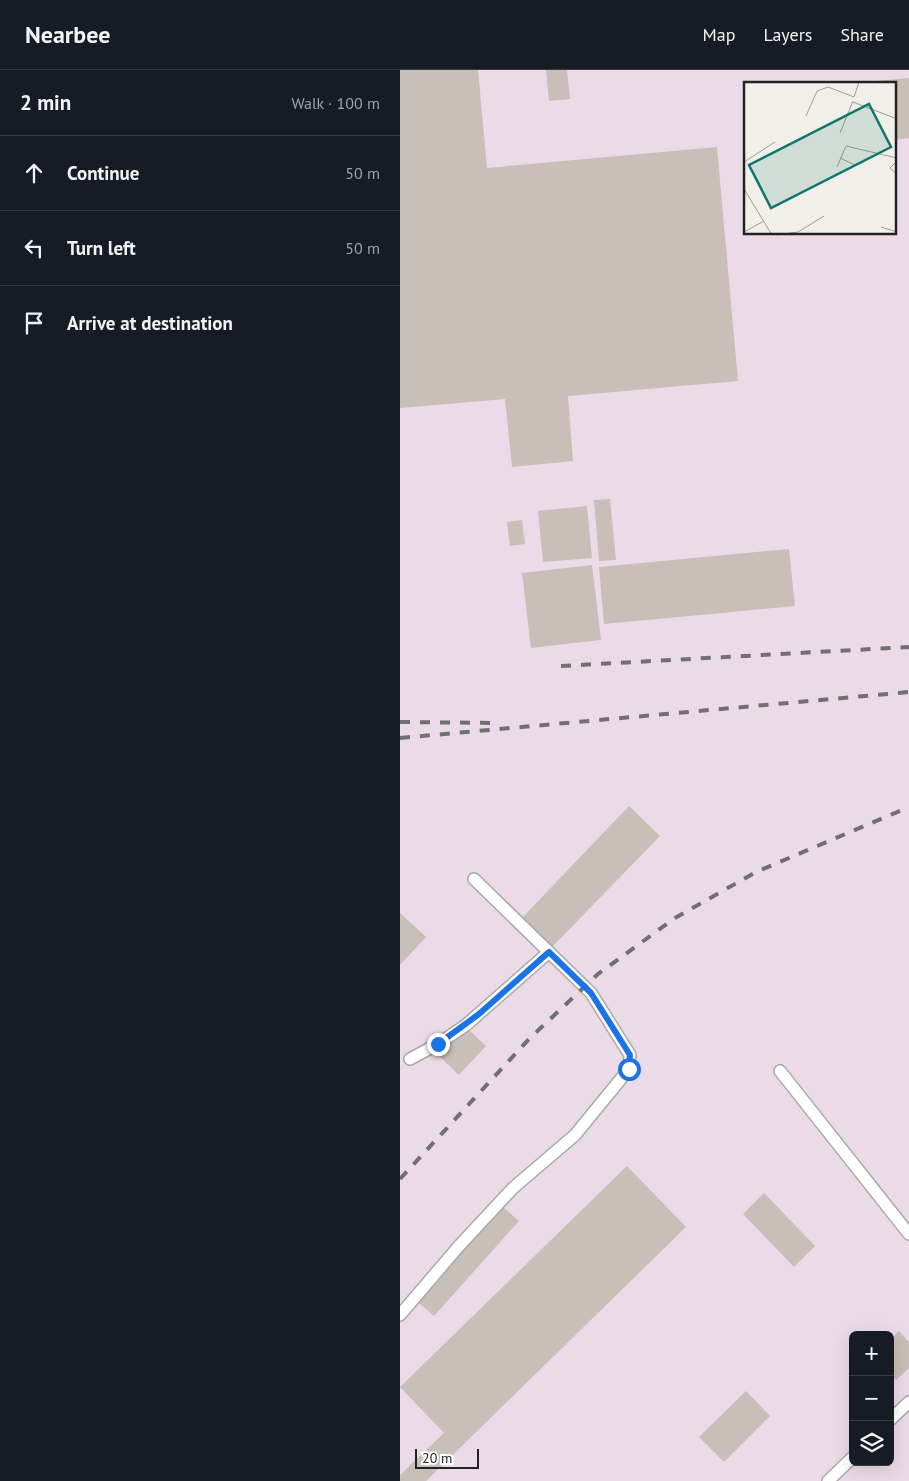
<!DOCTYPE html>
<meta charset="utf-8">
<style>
:root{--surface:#171b24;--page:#242831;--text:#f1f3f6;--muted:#9ea1a6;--line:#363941}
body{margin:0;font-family:"PT Sans",sans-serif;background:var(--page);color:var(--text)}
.controls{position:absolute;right:15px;bottom:15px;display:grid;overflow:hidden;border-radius:8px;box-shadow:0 5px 20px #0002}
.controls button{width:45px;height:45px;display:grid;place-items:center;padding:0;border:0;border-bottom:1px solid var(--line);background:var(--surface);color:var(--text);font:25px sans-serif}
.scale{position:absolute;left:15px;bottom:12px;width:64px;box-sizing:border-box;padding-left:5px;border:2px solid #222;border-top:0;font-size:14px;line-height:18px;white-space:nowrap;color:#222;-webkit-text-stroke:4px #fff;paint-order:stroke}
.stop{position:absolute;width:15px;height:15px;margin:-11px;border:4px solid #1a73e8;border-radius:50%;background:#fff}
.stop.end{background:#1a73e8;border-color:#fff;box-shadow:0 1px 5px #0008}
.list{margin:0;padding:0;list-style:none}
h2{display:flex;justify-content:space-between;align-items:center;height:65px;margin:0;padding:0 20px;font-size:21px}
h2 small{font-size:16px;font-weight:400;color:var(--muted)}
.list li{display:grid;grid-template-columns:32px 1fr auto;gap:15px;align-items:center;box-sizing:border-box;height:75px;padding:0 20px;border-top:1px solid var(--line)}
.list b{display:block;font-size:19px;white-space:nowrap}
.list em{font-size:16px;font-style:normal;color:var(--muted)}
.icon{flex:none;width:28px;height:28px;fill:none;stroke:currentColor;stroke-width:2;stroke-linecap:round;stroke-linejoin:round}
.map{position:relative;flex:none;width:509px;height:1411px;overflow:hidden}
header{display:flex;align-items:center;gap:30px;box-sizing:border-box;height:70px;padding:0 25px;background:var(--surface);border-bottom:1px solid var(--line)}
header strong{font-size:24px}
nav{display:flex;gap:28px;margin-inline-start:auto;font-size:18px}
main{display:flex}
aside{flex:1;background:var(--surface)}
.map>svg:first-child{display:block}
.industrial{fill:#ebdbe8;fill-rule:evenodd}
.building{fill:#c7bfb8}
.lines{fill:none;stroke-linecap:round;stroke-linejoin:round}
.lane-casing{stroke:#a9a9a9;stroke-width:14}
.lane{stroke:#fff;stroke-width:11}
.rail{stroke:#707070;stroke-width:4;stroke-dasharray:10 10;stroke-linecap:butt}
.route{stroke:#1a73e8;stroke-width:6}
.inset-road{fill:none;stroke:#9f9d99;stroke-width:1}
.view{fill:#0f766e;fill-opacity:0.15;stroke:#0f766e;stroke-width:2.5}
.inset-edge{fill:none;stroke:#222;stroke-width:2.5}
</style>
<header>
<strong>Nearbee</strong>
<nav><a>Map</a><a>Layers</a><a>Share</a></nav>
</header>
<main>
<aside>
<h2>2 min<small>Walk · 100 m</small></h2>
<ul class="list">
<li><svg class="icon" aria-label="ahead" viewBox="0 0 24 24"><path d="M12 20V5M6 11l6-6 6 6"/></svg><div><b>Continue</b></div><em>50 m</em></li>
<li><svg class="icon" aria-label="left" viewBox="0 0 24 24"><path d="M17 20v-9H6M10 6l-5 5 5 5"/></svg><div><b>Turn left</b></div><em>50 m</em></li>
<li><svg class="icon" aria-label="arrive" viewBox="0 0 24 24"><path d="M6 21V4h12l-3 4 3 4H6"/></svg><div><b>Arrive at destination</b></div></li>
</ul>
</aside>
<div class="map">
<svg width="509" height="1411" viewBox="0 0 509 1411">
<rect width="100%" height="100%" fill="#f2efe9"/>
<path class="industrial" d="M0 0H509V1411H0ZM345 14H495V164H345ZM453 1265H490V1392H453Z"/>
<g class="building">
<polygon points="0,0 78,0 87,98 317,77 338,311 168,326 173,391 112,397 105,329 0,338"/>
<polygon points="146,0 167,0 170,29 149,31"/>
<polygon points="509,8 509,68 495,70 495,14 464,14 464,12"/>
<polygon points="210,429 216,490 199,491 194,430"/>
<polygon points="187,436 192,488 143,492 138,441"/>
<polygon points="122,450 125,474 110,476 107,452"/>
<polygon points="389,479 395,536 204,554 199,497"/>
<polygon points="192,495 201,570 131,578 122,503"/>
<polygon points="229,736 260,766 152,877 122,848"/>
<polygon points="0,843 26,867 0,895"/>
<polygon points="66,957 86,976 59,1005 39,986"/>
<polygon points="227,1096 286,1157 26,1411 0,1411 0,1405 44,1363 0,1317"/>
<polygon points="364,1123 415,1176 394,1197 343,1144"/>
<polygon points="103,1137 119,1151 34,1246 18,1232"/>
<polygon points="499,1261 509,1272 509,1298 496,1310 490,1304 490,1270"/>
<polygon points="346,1321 370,1346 324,1392 299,1367"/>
</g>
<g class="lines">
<g class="lane-casing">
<g id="lane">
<polyline points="10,989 38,974 66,955 149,882"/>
<polyline points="380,1001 509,1164"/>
<polyline points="0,1245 59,1176 113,1118 175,1065 229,999 230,985 191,923 74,809"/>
<polyline points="490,1350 509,1332"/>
<polyline points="428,1411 453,1387"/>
</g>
</g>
<use href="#lane" class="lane"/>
<g class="rail">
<polyline points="161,596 509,577"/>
<polyline points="0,652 97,653"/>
<polyline points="0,668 509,622"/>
<polyline points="0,1109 129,969 198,904 275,848 356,802 509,737"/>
</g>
</g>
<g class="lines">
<polyline class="route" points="38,974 79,944 149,882 191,923 230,985 229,999"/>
</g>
<g transform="translate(344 12)">
<rect width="152" height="152" fill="#f2efe9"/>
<path class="inset-road" d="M109 20 153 37M62 34 73 9 84 5 110 15 115 0M96 51 109 19M96 76 111 83M153 79 146 86 153 92M0 80 31 60M93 85 102 64 153 76M0 107 28 153M137 145 153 150M0 150 20 139M32 153 54 150 80 134"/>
<path class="view" d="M125 22 147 65 27 126 5 83Z"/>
<rect width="152" height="152" class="inset-edge"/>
</g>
</svg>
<div class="controls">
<button>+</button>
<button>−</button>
<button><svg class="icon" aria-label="layers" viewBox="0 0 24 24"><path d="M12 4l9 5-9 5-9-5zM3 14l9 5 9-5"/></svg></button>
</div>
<div class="scale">20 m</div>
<div class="stop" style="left:229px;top:999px"></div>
<div class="stop end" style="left:38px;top:974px"></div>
</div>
</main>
